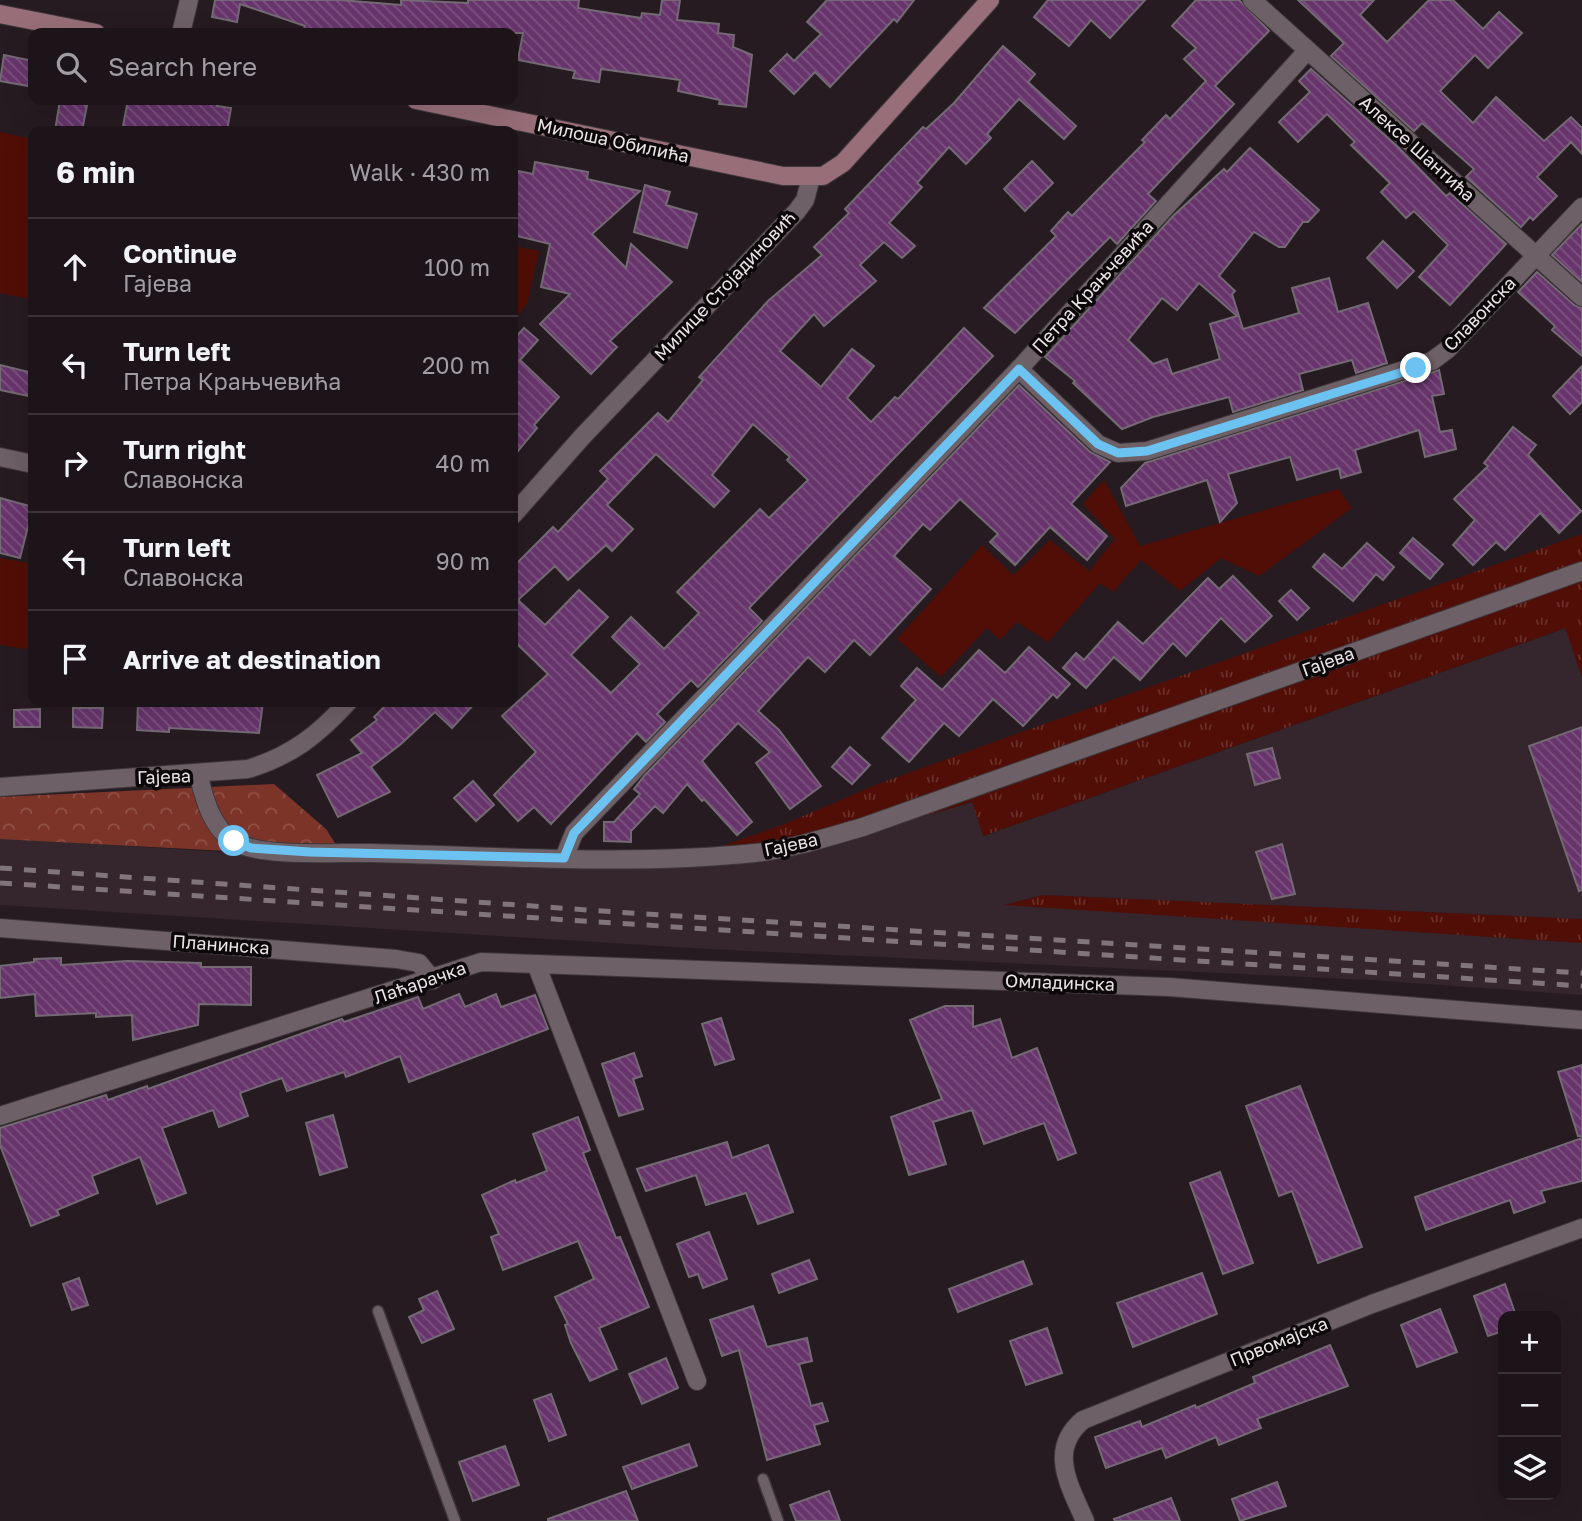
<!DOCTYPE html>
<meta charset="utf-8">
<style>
:root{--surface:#1c1419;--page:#251d22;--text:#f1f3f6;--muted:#a09ea2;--line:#3a3338}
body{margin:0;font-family:"Golos Text",sans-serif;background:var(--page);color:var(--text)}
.controls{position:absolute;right:21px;bottom:21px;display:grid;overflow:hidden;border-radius:14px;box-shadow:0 7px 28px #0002}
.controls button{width:63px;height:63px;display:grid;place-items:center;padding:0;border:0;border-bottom:2px solid var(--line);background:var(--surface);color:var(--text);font:35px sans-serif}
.stop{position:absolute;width:21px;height:21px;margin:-16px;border:5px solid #6cc3f2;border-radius:50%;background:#fff}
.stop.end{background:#6cc3f2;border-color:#fff;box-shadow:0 2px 7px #0008}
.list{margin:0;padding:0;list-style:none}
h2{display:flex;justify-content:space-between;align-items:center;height:91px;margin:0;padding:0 28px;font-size:30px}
h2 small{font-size:23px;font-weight:400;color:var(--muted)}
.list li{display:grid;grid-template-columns:46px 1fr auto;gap:21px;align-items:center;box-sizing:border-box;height:98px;padding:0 28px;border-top:2px solid var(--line)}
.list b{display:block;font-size:26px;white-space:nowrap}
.list p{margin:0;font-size:23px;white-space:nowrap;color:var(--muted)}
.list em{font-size:23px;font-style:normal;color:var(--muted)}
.icon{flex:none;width:38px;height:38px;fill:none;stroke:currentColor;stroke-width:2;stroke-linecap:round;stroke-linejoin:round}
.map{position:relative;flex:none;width:1582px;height:1521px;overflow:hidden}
.search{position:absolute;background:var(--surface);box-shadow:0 7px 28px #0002;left:28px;top:28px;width:490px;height:77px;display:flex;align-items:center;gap:18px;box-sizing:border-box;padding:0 24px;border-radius:14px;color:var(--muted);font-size:26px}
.panel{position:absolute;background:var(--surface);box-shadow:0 7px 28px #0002;left:28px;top:126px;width:490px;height:581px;border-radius:14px}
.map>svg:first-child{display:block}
.built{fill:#35252d}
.grass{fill:url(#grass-tufts)}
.forest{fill:url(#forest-crowns)}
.garden{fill:#500e06}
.building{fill:url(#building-back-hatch);stroke:#746a74;stroke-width:2;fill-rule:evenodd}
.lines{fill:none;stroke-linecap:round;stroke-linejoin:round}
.lane-casing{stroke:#3e373b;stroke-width:13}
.street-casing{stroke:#3e373b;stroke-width:20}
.secondary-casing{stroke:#3e373b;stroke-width:20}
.lane{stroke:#6d6066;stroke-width:10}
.street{stroke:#6d6066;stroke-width:18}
.secondary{stroke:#986f79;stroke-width:18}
.rail{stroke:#7f757a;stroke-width:5;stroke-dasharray:12 12;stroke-linecap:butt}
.route{stroke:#6cc3f2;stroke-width:9}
.labels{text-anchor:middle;stroke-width:7;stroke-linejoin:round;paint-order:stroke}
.street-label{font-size:18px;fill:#eae3e7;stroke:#0c0709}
</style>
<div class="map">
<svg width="1582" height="1521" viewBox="0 0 1582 1521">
<defs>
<pattern id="grass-tufts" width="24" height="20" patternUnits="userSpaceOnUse" patternTransform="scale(1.75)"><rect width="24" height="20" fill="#500e06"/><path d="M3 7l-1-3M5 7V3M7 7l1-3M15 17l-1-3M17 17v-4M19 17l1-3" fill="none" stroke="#69312a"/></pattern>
<pattern id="forest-crowns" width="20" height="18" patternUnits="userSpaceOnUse" patternTransform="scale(1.75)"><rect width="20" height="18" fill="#7d3428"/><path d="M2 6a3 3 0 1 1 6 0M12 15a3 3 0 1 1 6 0" fill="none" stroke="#905147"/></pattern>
<pattern id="building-back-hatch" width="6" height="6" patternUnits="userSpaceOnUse" patternTransform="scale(1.75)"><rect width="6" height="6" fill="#67356c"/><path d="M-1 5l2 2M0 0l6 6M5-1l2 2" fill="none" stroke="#7d5281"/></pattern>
</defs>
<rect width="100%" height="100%" fill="#261b21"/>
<polygon class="built" points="1566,628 1582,677 1582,919 1043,895 1007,904 1582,943 1582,995 1369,980 708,949 0,905 0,838 255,854 792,855 973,802 984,836"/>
<g class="grass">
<polygon points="1582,534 1582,677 1565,628 983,836 972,802 792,855 665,866 782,825 878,784 1013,735"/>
<polygon points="1043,895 1582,919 1582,943 1004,905"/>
</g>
<polygon class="forest" points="274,784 326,829 344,857 0,839 0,797"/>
<g class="garden">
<polygon points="0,132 33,139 33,300 0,293"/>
<polygon points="513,246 539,251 527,304 513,321"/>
<polygon points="1104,480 1140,546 1338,489 1352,508 1259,576 1221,558 1180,591 1141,560 1113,592 1100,583 1048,642 1017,622 1000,640 987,628 941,677 897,639 982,545 1013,575 1050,540 1089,571 1115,539 1083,504"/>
<polygon points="0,558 33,564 33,650 0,645"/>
</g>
<g class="building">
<polygon points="215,0 340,0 401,5 401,0 468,3 468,0 579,0 578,8 641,18 642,13 660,15 662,0 680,0 677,20 719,24 718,33 734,35 733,47 752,55 746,107 719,104 720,100 678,91 680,80 601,69 599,82 573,78 575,71 518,60 523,33 303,33 305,26 240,4 237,22 212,17"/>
<polygon points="827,0 914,0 897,22 894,19 830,87 815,72 794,94 770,71 787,54 794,61 821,34 807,22"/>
<polygon points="1048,0 1145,0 1110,38 1091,20 1069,46 1034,17"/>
<polygon points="1196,0 1239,0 1269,31 1215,86 1234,104 1148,194 1156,201 1117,244 1110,237 1015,333 984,308 1056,236 1051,231 1068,212 1072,216 1145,142 1142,140 1166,115 1170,119 1206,81 1184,59 1196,48 1172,26"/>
<polygon points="1298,0 1374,0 1360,15 1387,42 1429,0 1453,0 1483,29 1499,12 1522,33 1488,68 1475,55 1440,91 1473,123 1496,97 1544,141 1571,117 1582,128 1582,154 1571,142 1537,177 1557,196 1533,220 1530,217 1521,227 1466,177 1474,169 1422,123 1414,131 1331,56 1344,43"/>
<path d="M1003 46 1035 74 1028 82 1076 126 1064 139 1019 99 987 134 991 138 966 164 949 147 917 183 922 187 889 223 915 246 902 258 884 242 860 265 876 281 824 326 814 314 780 351 821 387 852 349 874 366 847 398 871 422 895 397 898 399 964 328 993 356 749 608 762 621 698 687 691 680 657 714 665 722 646 742 637 733 551 824 534 807 518 821 494 795 536 752 502 716 548 674 513 640V567L553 527 558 532 608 479 600 471 658 413 668 422 703 380 699 377 768 301 822 255 814 247 849 213 845 209 923 127 926 129 954 103ZM753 424 790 457 787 460 808 480 769 518 760 509 677 592 699 613 664 649 631 617 612 637 640 664 611 693 571 655 608 617 579 590 545 625 518 600 555 566 568 580 606 545 612 551 633 529 607 505 656 454 714 507 729 491 712 475Z"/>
<polygon points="4,55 33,61 28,86 0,81"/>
<polygon points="1311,69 1398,147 1446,196 1450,193 1506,244 1450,305 1419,277 1448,245 1414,211 1406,218 1381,192 1390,183 1351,145 1355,142 1327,114 1298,142 1279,122 1310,92 1299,81"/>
<polygon points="60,100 88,100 82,131 55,131"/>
<polygon points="128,100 218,100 217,106 231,108 227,131 179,128 179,131 122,131"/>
<path d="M1250 148 1319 210 1308 222H1303L1285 247H1279L1254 232 1219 276 1235 291 1232 294 1243 329 1299 313 1292 288 1329 278 1338 312 1368 303 1387 363 1356 373 1352 360 1299 374 1303 390 1233 412 1229 397 1153 417 1122 429 1073 383 1075 381 1045 357 1173 216 1224 169 1227 172ZM1199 283 1237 316 1210 324 1220 359 1172 374 1167 359 1153 364 1128 340 1162 298 1177 310Z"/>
<polygon points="1032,161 1053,183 1025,211 1004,189"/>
<polygon points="535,162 588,172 587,179 640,191 592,234 626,268 631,244 672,282 610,341 617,347 591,374 540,324 570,294 541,287 550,244 513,235 513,170 533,174"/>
<polygon points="645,185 670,192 666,205 697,214 687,248 634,232"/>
<polygon points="1582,224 1582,282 1552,255"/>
<polygon points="1383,241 1414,271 1397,288 1367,258"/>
<polygon points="1537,272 1574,305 1582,308 1582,356 1552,330 1555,326 1518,292"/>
<polygon points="524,328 538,340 520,360 559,397 534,425 537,428 513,457 513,340"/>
<polygon points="0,365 33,373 33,397 0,390"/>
<polygon points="1582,366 1582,402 1570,414 1553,396"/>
<polygon points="1439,370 1444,394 1432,396 1440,432 1452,430 1456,449 1425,457 1419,430 1355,450 1361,472 1341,478 1339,468 1297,480 1290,457 1228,474 1237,503 1220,522 1207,480 1126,506 1121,488 1145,463"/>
<polygon points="1019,385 1090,452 1110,462 1071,504 1107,536 1087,560 1050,527 1015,565 990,542 998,534 960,499 930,530 923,524 894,556 931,589 870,655 854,640 825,672 808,657 758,711 779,730 821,786 790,809 756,763 770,752 738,723 702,761 752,822 737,835 704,799 702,801 687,784 663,813 655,806 631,831 631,842 604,841 604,822 614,822 640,794 634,789 645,775"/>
<polygon points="1513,427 1536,445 1528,455 1581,511 1559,533 1540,513 1505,550 1496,542 1473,565 1453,545 1475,520 1454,499 1488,466 1484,463"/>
<polygon points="0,498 33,507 20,558 0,553"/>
<polygon points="1413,538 1443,564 1430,579 1400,553"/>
<polygon points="1367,543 1394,567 1383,580 1376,574 1353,601 1313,567 1324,554 1342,569"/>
<polygon points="1233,576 1272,616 1245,642 1221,618 1186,656 1173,643 1140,680 1114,657 1086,688 1063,668 1076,653 1084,660 1118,622 1143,644 1208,578 1219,589"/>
<polygon points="1291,590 1309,608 1297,620 1279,601"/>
<polygon points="1029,647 1070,684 1057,698 1053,694 1023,726 993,699 959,736 944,723 909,762 882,738 916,700 901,686 917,668 942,690 979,650 1005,673"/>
<polygon points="138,702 263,702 259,733 169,728 169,732 137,730"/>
<polygon points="389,702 476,702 452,728 435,712 401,744 371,767 390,792 338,817 317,775 362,753 351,740 377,720 374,717"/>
<polygon points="73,708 103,708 102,728 73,727"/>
<polygon points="40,709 40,727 14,727 14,710"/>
<polygon points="1582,727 1582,890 1579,891 1529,746"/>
<polygon points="850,747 870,765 852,784 832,767"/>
<polygon points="1272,748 1280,778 1255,785 1247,754"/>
<polygon points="473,781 494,805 476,821 454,798"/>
<polygon points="1282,844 1295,894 1272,899 1256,852"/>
<polygon points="61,958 61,965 128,961 201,963 201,967 251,967 251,1005 199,1004 198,1025 133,1040 132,1015 96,1017 96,1013 36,1016 35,994 0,998 0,966 34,962 34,959"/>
<polygon points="459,994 465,1007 496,994 501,1007 535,995 548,1029 409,1082 400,1056 346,1077 344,1072 287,1091 282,1078 240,1093 248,1116 219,1127 213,1110 162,1128 186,1193 157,1204 140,1157 92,1176 98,1193 57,1210 59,1215 31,1226 0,1145 0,1128 106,1095 108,1100 147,1086 148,1089 342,1019 344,1022 418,997 423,1009"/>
<polygon points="945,1006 973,1006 973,1027 1000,1019 1012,1058 1037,1048 1076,1153 1058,1160 1044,1123 984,1144 972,1110 933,1122 946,1164 909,1175 891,1117 942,1099 910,1020"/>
<polygon points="721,1018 734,1059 715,1065 702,1024"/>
<polygon points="634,1053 642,1076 633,1079 643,1109 619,1116 602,1064"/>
<polygon points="1582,1065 1582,1136 1578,1136 1558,1072"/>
<polygon points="1300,1086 1362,1247 1318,1263 1292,1191 1279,1196 1246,1106"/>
<polygon points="333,1115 347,1167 320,1175 306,1123"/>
<polygon points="578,1117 590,1150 583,1153 616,1238 620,1237 649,1307 599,1328 617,1369 590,1381 571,1343 565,1325 568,1324 555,1297 594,1279 578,1241 503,1270 491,1237 499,1234 482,1195 515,1180 516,1183 547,1171 533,1134"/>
<polygon points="1582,1138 1582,1181 1541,1191 1545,1202 1514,1213 1510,1200 1426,1230 1415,1197"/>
<polygon points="727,1142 732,1158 768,1145 793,1212 758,1224 746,1193 706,1205 696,1175 646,1191 637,1169"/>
<polygon points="1220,1172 1253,1263 1223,1274 1190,1183"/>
<polygon points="709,1232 727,1279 703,1288 698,1274 689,1277 677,1244"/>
<polygon points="809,1260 817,1279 779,1293 772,1274"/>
<polygon points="1023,1261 1032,1284 958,1312 949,1289"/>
<polygon points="1202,1273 1217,1314 1133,1347 1117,1303"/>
<polygon points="79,1278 88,1305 72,1310 63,1284"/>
<polygon points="1505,1284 1516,1316 1503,1316 1503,1331 1488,1336 1474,1296"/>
<polygon points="437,1291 454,1329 422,1343 409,1317 424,1310 419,1299"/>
<polygon points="753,1306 767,1347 807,1338 812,1361 799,1364 811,1406 822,1403 828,1421 814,1425 820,1444 767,1460 739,1350 722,1356 710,1320"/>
<polygon points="1440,1309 1457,1352 1417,1367 1401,1325"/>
<polygon points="1047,1328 1062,1373 1026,1385 1010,1341"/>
<polygon points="1330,1345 1348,1386 1257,1419 1261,1428 1219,1445 1216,1437 1166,1458 1162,1448 1106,1468 1095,1437 1140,1421 1142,1427 1195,1405 1196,1408 1255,1383 1253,1377"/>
<polygon points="666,1358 678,1388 642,1404 629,1374"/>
<polygon points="551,1394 566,1435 549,1441 534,1400"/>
<polygon points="689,1444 697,1466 632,1489 623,1467"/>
<polygon points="505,1446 519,1485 473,1501 459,1462"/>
<polygon points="1277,1482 1286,1506 1240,1521 1232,1499"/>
<polygon points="626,1491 638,1521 548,1521 548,1519"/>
<polygon points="829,1491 840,1521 796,1521 790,1505"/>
<polygon points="1171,1498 1180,1521 1115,1521 1114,1519"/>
</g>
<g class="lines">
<g class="lane-casing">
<g id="lane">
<polyline points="378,1311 455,1521"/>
<polyline points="763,1479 778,1521"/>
</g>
</g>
<g class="street-casing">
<g id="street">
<polyline points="1252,0 1582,297"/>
<polyline points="181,33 189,0"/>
<polyline points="1019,369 1098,444 1118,453 1147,451 1432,361 1448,349 1582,207"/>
<polyline points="0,457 33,464"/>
<polyline points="513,515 582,437 797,211 805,200 811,178"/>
<path d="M198 773C204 798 211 828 235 842 263 858 338 852 372 853 499 856 628 866 755 853 792 849 828 837 863 827L1582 571"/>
<path d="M0 787 248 769C291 756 318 735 348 702"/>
<polyline points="564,858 574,833 1019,369 1307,51"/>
<polyline points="0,928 396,959 419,963 433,980"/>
<polyline points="536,964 697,1381"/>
<polyline points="0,1116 481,962 1169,987 1582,1020"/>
<path d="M1085 1521C1070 1486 1047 1450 1083 1420L1372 1304 1582 1228"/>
</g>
</g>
<g class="secondary-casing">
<g id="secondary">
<polyline points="0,14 96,33"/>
<polyline points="416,100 783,176 823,176 843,163 990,0"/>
</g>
</g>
<use href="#lane" class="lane"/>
<use href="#street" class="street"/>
<use href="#secondary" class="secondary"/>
<g class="rail">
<polyline points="0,868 630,913 1582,973"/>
<polyline points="0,883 1582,986"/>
</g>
</g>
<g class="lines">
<polyline class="route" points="234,841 251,848 310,852 564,858 574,833 1019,369 1098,444 1118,453 1147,451 1416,368"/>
</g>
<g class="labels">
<g class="street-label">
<text transform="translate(613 141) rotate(12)" y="6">Милоша Обилића</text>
<text transform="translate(1417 149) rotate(42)" y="6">Алексе Шантића</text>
<text transform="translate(725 286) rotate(-47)" y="6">Милице Стојадиновић</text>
<text transform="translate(1093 287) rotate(-48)" y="6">Петра Крањчевића</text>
<text transform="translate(1480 314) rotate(-46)" y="6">Славонска</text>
<text transform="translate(1328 662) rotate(-20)" y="6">Гајева</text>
<text transform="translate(164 777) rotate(-2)" y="6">Гајева</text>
<text transform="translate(791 845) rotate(-12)" y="6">Гајева</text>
<text transform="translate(221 945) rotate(4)" y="6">Планинска</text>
<text transform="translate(420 983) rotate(-19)" y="6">Лаћарачка</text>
<text transform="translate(1060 983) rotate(2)" y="6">Омладинска</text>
<text transform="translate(1279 1342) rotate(-22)" y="6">Првомајска</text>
</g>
</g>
</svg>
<div class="controls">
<button>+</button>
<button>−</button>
<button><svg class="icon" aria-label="layers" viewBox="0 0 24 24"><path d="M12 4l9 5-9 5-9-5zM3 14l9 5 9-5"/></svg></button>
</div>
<div class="stop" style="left:234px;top:841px"></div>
<div class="stop end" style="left:1416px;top:368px"></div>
<div class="search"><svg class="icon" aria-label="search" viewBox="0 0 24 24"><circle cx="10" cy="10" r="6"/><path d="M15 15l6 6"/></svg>Search here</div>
<section class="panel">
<h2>6 min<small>Walk · 430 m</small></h2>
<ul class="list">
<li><svg class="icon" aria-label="ahead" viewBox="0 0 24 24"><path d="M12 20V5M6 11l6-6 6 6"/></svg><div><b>Continue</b><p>Гајева</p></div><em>100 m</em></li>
<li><svg class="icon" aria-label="left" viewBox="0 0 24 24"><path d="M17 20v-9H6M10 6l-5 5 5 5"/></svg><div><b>Turn left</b><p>Петра Крањчевића</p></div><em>200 m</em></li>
<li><svg class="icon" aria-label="right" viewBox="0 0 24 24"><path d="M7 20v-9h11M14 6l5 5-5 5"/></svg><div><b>Turn right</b><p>Славонска</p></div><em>40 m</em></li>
<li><svg class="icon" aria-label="left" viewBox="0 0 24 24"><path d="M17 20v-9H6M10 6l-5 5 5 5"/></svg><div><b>Turn left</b><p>Славонска</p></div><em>90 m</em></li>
<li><svg class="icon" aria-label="arrive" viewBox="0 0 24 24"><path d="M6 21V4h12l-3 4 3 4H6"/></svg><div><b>Arrive at destination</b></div></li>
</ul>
</section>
</div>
